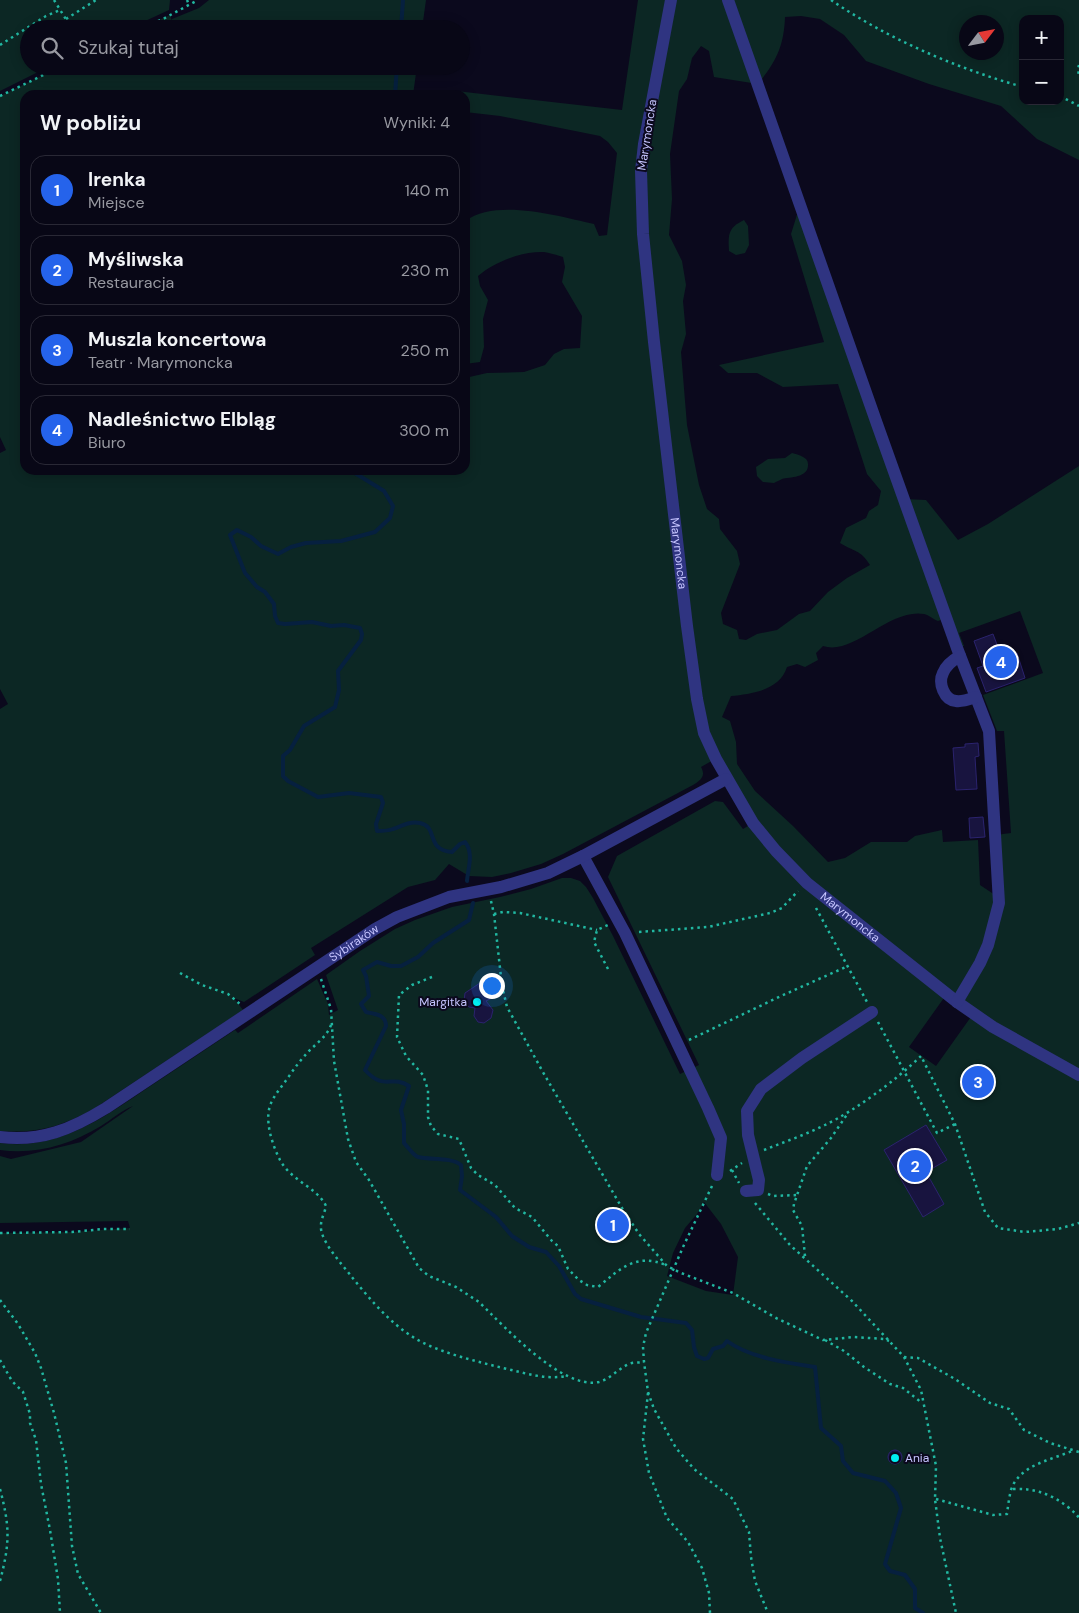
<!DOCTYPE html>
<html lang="pl">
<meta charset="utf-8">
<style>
:root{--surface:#080716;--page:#11101f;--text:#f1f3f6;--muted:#9899a1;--line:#292835;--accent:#2563eb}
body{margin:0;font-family:"DM Sans",sans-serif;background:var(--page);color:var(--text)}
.controls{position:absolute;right:15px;top:15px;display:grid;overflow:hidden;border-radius:10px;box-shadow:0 2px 12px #0003}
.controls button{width:45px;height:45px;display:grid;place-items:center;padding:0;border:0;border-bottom:1px solid var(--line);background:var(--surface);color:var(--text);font:25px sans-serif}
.compass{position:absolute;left:959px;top:15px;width:45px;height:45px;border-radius:50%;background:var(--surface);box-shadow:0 2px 12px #0003;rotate:58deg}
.you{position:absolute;left:491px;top:985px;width:18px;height:18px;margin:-12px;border:4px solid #fff;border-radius:50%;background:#1a73e8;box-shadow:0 0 0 8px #1a73e833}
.badge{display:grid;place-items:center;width:32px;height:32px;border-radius:50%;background:var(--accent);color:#fff;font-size:16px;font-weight:700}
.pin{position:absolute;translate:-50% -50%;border:2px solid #fff;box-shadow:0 1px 5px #0006}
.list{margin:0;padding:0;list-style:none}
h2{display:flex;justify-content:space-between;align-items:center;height:65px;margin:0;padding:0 20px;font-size:21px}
h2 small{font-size:16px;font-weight:400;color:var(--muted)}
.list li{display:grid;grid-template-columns:32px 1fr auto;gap:15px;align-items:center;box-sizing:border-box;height:70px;margin:0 10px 10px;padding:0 10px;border:1px solid var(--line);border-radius:15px}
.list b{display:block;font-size:19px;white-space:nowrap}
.list p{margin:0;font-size:16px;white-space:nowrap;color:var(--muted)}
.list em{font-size:16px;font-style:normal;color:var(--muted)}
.icon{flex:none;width:28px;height:28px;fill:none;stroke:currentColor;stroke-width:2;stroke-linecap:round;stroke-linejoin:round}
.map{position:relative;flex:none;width:1079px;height:1613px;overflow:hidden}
.search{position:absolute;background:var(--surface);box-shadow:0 2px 12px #0003;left:20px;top:20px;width:450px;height:55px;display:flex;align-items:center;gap:12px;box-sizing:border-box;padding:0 18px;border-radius:28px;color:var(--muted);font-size:19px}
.panel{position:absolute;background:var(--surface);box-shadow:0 2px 12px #0003;left:20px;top:90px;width:450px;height:385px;border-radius:15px}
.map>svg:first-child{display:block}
.green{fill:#0c2724;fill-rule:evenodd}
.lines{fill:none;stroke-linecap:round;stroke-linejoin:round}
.stream{stroke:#06203f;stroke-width:4}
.building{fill:#18143f;stroke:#2b236e}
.path{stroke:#21b7a1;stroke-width:2.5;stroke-dasharray:2.5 4;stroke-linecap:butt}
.minor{stroke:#2f3481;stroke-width:12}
.poi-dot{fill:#00eef0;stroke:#0b091d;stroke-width:2}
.labels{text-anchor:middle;stroke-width:4;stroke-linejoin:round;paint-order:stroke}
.street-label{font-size:12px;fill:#c6c5ff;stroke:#0b091d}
.poi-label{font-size:12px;fill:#c6c5ff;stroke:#0b091d;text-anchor:end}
</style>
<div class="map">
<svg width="1079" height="1613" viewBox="0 0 1079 1613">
<rect width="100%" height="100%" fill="#0b091d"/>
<g class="green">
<polygon points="0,0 170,0 169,10 128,29 29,29 29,66 50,66 0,91"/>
<polygon points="209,0 426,0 422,29 139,29 170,15 172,21 172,19 199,8"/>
<path d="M638 0H1079V160L1037 139 1001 106 929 84 866 61 844 35 820 19 801 16 785 17C784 46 776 62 758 84L714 77 709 51 701 46 692 58 687 79 679 91 670 154 672 199 669 235 682 261 686 285 683 301 686 334 681 352 687 425 699 485 707 509 719 519 720 529 737 551 740 564 721 613 723 624 737 630 739 639 746 640 757 634 777 630 799 614 810 611 828 592 847 578 870 565C860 549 854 552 840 543L846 528 866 518 869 511 878 505 881 491 867 474 838 384 783 387 757 373H728L719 365 824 342 791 234 800 205 904 499 926 500 958 540 988 524 1079 466V1613H0V1233L72 1232 130 1228 128 1221 0 1223V1156L11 1159 81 1142 133 1106C122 1110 111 1120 101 1126 70 1145 35 1155 0 1150V1143C59 1151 106 1116 152 1085 180 1067 207 1048 235 1030L238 1033 317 979 328 1004 329 1015 338 1010 326 975 360 951 395 929 415 920 452 907 500 897 531 889 562 878H571L580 881 586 887 593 898 613 936 680 1074 699 1065 608 877 617 856 715 801 723 802 743 829 753 823 715 759 701 767C706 776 701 780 693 785L563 854 541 864 511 873 492 877 469 876 449 864 435 880 408 887 311 948 315 955 244 1002 234 998 243 1010 95 1108C63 1126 37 1134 0 1131V709L8 704 0 689V453L6 450 0 437V96L62 66H417L413 95H25V470H465V378L487 373 524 372 545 365 554 354 564 349 580 348 582 316 562 282 565 267 563 257C557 255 550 253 544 252 522 251 494 262 478 276L480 286 488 300 483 319 484 347 480 362 465 364V221C497 198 558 216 594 224L599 236 607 235 617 153 608 142 600 136 500 116 465 112V95H428L431 92 448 90 622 110ZM1023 19H1060V101H1023ZM966 22H996V52H966ZM1020 611 1043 673 983 695 997 731H1004L1011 833 995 835 998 897 980 885 978 840 943 842 942 830 915 836 907 842H871L845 858 828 862 793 826 755 791 737 764 736 742 730 721 722 717 731 696C752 694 780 690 787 667L797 664 805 667 818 660 816 653 823 646C854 656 889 608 924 614 929 615 933 619 938 621L946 618 957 648 964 646 959 633ZM946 995 973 1014 936 1066 909 1047ZM704 1202 721 1224 738 1257 733 1295 706 1291 667 1276 673 1253 685 1228 697 1214Z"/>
<path d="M744 220 748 226 749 245 745 253 736 255 729 251C728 234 728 228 744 220Z"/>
<path d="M792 453C799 455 808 457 808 464 809 478 790 477 782 479 780 480 776 482 774 483L763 482 757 476 756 467 768 459 785 458Z"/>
</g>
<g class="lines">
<g class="stream">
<polyline points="401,29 403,0"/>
<polyline points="395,95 397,66"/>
<path d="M350 470 384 491 393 506 390 518 375 532 341 541 306 543 291 547 278 554 261 546 251 537 237 530 230 535 245 573 257 587 265 592 274 604 275 616 278 623 285 624 312 622 331 626 344 625 360 628 362 634 361 640 338 671 339 690 335 707 304 726 290 750 283 756V776L288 781 318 797 349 793 381 797 383 803 376 824 377 831C382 831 388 831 393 829 402 826 409 821 420 823 439 827 425 850 452 852L460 844 465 842C474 853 468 868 467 881"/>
<path d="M473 903 469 920 433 943 418 957 401 966H391L377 962 363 970 366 976 369 996 361 1004 366 1012C376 1014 386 1015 386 1026L365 1070C385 1092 391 1074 409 1086L401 1110 404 1124V1143C408 1147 413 1155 418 1157 431 1160 451 1157 461 1165L462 1176 460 1190 496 1217 512 1236 529 1247 546 1252 559 1266 575 1294 581 1299 641 1317 686 1323 692 1330 694 1347 697 1356 704 1359 708 1358 713 1349 723 1346 727 1341C750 1358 788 1363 815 1367L821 1428 841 1446 843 1461 853 1473 885 1481 896 1493 901 1508 885 1564 890 1571 905 1575 915 1589V1608L923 1613"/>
</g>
</g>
<g class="building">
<polygon points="993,634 1002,658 1017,653 1025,678 986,692 977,668 983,666 974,641"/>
<polygon points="978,743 979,756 975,757 977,789 956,790 953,748 965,747 965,744"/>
<polygon points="983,817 985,837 970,838 969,818"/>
<polygon points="486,979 494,979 499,987 498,995 486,1001 493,1010 491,1018 484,1023 478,1022 474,1016 475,1008 469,1007 464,1001 465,993"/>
<polygon points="971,1068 993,1077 986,1095 963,1086"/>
<polygon points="926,1125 947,1160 926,1172 944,1204 923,1217 884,1150"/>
<polygon points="612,1214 620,1216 624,1224 621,1232 614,1236 606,1235 601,1226 604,1218"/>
<circle cx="895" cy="1457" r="7"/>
</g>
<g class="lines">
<g class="path">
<polyline points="54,0 72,29"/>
<polyline points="187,0 189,5"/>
<path d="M831 0C888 39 956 68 1023 87"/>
<polyline points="66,19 96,0"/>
<polyline points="140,29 163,19 198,0"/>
<polyline points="0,45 46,16 60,10"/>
<polyline points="1079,65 1078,69 1079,76"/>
<polyline points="0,96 62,66"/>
<polyline points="1060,96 1079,106"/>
<polyline points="491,901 494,914 502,986 507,1007 544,1074 622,1208 639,1234 667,1266 681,1273 733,1293 776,1318 823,1340 854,1337 884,1339 889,1341"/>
<polyline points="816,908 867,1002"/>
<polyline points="494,914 503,912 520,913 597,930"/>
<polyline points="639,932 708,927 770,913 782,908 798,891"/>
<polyline points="608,969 594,942 597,930 608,925"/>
<polyline points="180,973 202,985 228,994 240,1004"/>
<path d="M432 977 412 985 399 995 397 1037 406 1056 423 1075 428 1090V1117L431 1126 438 1134 459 1139 471 1168 478 1175 495 1185 515 1208 532 1217 552 1241 558 1246 568 1269 579 1280 587 1285 598 1287C621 1268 636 1253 666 1265"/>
<path d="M321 979 331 1009 334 1061 348 1139 356 1162 369 1180 419 1268 429 1276 456 1287 479 1302C504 1326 562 1390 599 1382 610 1379 618 1369 629 1364 633 1362 639 1363 644 1362"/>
<polyline points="878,1022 937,1133 955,1124"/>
<path d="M331 1025C327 1036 317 1043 309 1051 301 1059 294 1069 287 1079 282 1086 276 1093 272 1101 263 1118 272 1144 280 1160 291 1181 317 1187 326 1206 325 1212 321 1219 321 1225 319 1240 342 1264 351 1276 373 1303 397 1332 430 1346 454 1356 479 1362 503 1368 525 1373 545 1380 567 1376"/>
<polyline points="689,1040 781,996 848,966"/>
<path d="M764 1150C784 1142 805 1135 825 1125 856 1110 896 1080 921 1056L955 1124 985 1212 998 1228 1025 1232 1058 1229 1079 1223"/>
<polyline points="732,1170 739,1183"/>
<polyline points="730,1171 742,1163"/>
<polyline points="712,1186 683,1247 646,1333 643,1347 644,1362 648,1392 654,1409 676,1448 694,1469 733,1499 749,1532 751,1557 755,1581 768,1613"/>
<polyline points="768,1194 773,1196 797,1195"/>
<polyline points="755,1203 790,1245 852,1301 904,1357 921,1390 936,1466 935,1499 940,1538 956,1613"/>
<polyline points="0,1233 72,1232 103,1229 130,1229"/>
<polyline points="805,1256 802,1226 793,1210 794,1204 807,1166 831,1138 848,1113"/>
<polyline points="0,1300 18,1324 35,1353 41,1368 54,1413 66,1463 72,1546 78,1574 101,1613"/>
<polyline points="825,1340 844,1351 864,1367 890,1384 903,1388 922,1403"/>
<polyline points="904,1357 918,1358 955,1379 990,1403 1009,1409 1024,1430 1050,1443 1079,1452"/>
<polyline points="0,1360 12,1381 23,1392 30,1414 30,1423 36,1440 41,1484 50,1530 58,1579 60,1613"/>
<polyline points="648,1393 643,1439 649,1473 667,1518 688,1542 702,1568 709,1593 710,1613"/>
<path d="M0 1489C10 1527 10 1543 0 1581"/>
<path d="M1013 1489C1034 1488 1051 1494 1068 1507 1072 1511 1076 1513 1079 1518"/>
<path d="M936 1499 993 1515 1007 1514C1008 1506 1009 1498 1011 1490 1019 1465 1051 1460 1072 1451"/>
</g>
<g class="minor">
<path id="s1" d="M671 0 644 144 641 171 643 234 654 342 687 626 697 699 704 733 716 759 753 823 776 851 807 883 957 1002 993 1027 1079 1075"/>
<polyline points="728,0 877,424 957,648 989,731 999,903 988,945 980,963 957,1002"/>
<path d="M960 656C953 660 946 665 943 673 938 683 944 700 956 701 963 702 970 699 976 697"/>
<polyline points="583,856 625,933 708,1108 721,1138 717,1175"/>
<path id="s2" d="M0 1137C41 1142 72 1129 106 1108L375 929 397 917 449 897 501 887 548 873 583 856 726 779"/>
<polyline points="746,1191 758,1190 759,1180 748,1135 747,1111 761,1089 802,1058 872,1012"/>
</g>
</g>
<g class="poi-dot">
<circle cx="477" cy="1002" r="5"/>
<circle cx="895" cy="1458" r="5"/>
</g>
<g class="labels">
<g class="street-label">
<text transform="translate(647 135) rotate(-81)" y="4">Marymoncka</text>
<text dy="4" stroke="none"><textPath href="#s1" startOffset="558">Marymoncka</textPath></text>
<text dy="4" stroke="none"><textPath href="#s1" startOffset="978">Marymoncka</textPath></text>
<text dy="4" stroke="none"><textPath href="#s2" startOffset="410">Sybiraków</textPath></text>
</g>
<g class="poi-label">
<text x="467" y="1006">Margitka</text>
<text x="905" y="1462" text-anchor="start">Ania</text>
</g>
</g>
</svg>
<div class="controls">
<button>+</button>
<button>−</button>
</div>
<svg class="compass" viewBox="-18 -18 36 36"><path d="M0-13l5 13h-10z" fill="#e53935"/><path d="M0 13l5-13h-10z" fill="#9899a1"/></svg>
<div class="you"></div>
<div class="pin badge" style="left:613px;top:1225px">1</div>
<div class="pin badge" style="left:915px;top:1166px">2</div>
<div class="pin badge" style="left:978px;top:1082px">3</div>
<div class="pin badge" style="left:1001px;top:662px">4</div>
<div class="search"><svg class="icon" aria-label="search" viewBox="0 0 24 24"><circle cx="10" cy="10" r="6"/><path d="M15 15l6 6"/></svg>Szukaj tutaj</div>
<section class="panel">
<h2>W pobliżu<small>Wyniki: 4</small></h2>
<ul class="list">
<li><span class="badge">1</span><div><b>Irenka</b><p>Miejsce</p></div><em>140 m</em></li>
<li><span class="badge">2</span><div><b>Myśliwska</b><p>Restauracja</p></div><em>230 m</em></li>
<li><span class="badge">3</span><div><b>Muszla koncertowa</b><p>Teatr · Marymoncka</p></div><em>250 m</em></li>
<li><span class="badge">4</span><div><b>Nadleśnictwo Elbląg</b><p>Biuro</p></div><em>300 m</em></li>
</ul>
</section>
</div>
